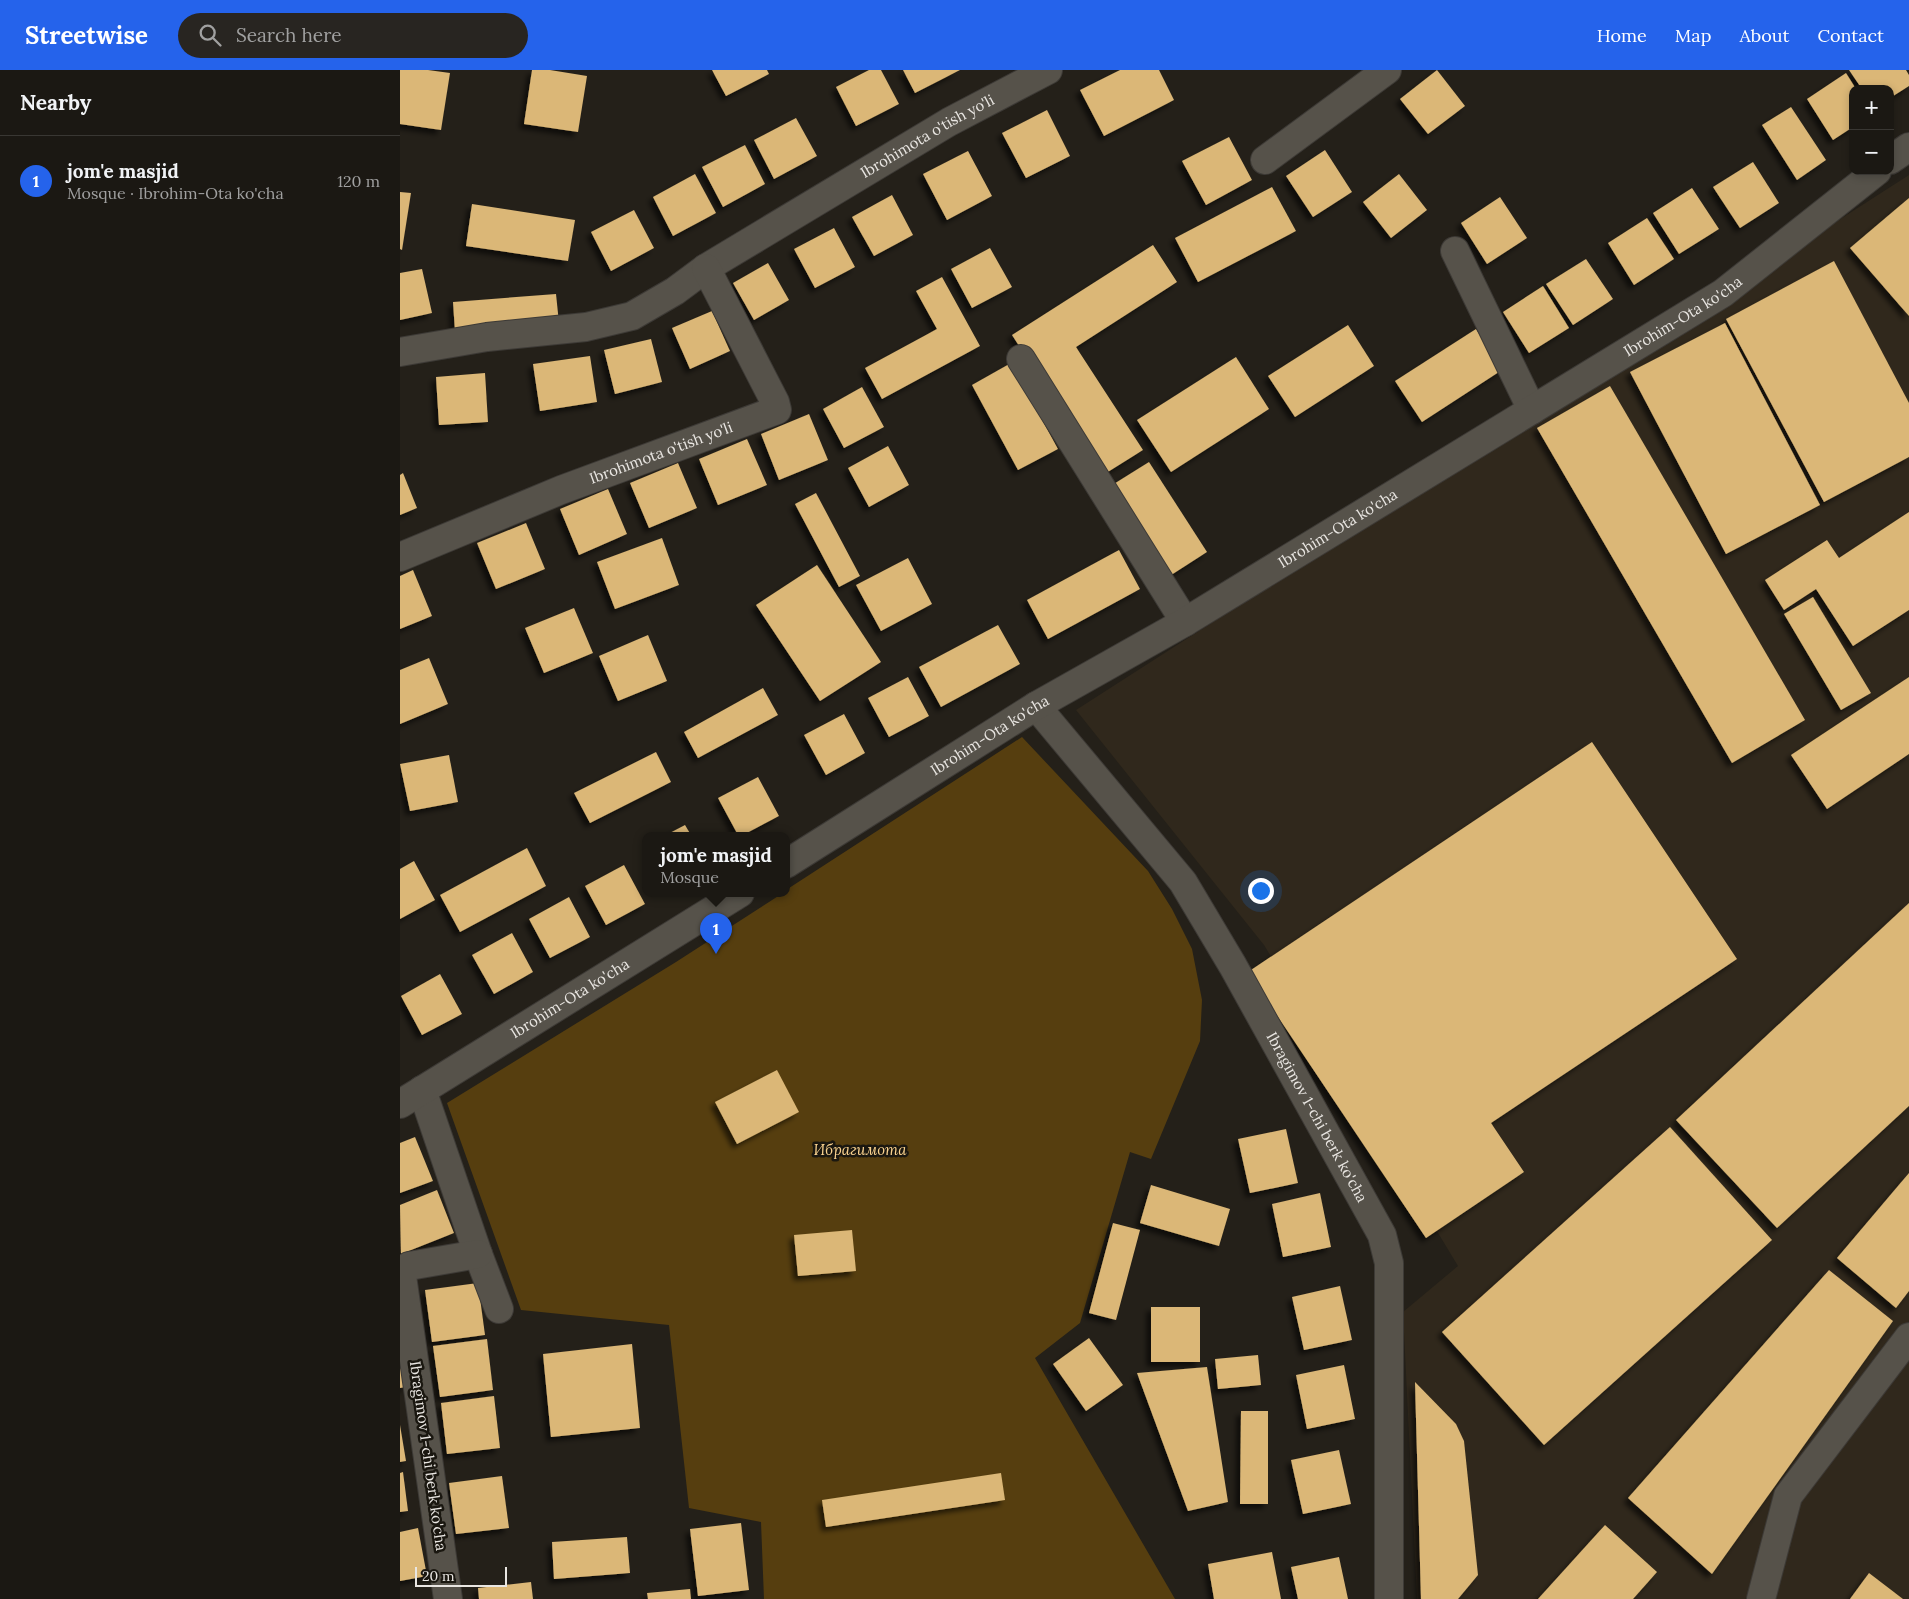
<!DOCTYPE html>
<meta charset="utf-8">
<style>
:root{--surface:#1b1813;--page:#282521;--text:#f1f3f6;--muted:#a0a0a0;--line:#393733;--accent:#2563eb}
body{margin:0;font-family:Lora,serif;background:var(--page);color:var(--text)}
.controls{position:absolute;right:15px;top:15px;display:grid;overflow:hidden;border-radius:10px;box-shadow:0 2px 8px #0003}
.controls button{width:45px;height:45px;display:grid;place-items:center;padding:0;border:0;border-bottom:1px solid var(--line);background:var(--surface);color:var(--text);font:25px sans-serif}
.scale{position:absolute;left:15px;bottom:12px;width:92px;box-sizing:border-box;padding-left:5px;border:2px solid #e9e6e2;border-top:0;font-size:14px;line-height:18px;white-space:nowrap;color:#e9e6e2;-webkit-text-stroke:4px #1a1710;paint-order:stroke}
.you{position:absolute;left:860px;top:820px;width:18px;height:18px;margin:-12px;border:4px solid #fff;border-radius:50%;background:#1a73e8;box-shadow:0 0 0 8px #1a73e833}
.badge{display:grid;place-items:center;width:32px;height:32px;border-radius:50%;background:var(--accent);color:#fff;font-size:16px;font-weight:700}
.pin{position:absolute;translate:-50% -41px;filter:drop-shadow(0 1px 2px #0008)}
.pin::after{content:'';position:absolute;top:26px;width:18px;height:15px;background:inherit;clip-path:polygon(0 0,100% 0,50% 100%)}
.popup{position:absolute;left:242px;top:762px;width:148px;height:65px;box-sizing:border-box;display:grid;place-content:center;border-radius:10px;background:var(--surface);filter:drop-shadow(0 1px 4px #0005);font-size:16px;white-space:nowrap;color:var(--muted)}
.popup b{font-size:19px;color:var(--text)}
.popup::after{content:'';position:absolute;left:50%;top:100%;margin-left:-10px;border:10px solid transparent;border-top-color:var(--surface)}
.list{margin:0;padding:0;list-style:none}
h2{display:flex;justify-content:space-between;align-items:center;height:65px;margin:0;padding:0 20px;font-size:21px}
h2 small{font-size:16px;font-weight:400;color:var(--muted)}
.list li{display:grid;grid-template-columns:32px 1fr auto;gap:15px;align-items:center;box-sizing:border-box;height:90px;padding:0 20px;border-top:1px solid var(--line)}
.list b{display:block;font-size:19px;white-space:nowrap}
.list p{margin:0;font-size:16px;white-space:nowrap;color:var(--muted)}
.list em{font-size:16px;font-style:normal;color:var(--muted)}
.icon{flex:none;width:28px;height:28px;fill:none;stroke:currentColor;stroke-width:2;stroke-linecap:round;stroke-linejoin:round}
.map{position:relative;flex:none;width:1509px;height:1529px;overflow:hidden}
header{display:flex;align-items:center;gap:30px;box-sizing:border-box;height:70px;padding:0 25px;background:var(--accent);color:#fff}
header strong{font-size:24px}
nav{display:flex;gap:28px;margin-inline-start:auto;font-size:18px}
.search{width:350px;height:45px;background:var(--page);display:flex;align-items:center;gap:12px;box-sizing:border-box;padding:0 18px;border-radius:28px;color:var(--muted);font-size:19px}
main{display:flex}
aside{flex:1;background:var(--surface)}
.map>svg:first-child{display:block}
.built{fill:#30281c}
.green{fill:#563e0f}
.building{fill:#dbb777;filter:url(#shadow)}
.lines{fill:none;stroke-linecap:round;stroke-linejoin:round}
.minor-casing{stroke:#3d3a36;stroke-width:30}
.minor{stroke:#56524a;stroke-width:28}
.labels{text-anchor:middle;stroke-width:5;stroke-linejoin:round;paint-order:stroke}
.street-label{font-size:15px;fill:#e9e6e2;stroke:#1a1710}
.park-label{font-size:15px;font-style:italic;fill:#fbd38f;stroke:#1a1710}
</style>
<header>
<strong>Streetwise</strong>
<div class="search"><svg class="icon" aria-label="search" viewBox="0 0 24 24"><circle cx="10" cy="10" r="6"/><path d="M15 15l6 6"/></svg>Search here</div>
<nav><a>Home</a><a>Map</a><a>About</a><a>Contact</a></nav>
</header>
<main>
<aside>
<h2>Nearby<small></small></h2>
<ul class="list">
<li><span class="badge">1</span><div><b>jom'e masjid</b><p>Mosque · Ibrohim-Ota ko'cha</p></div><em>120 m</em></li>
</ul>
</aside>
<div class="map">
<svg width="1509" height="1529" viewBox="0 0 1509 1529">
<defs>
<filter id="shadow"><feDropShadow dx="-4.5" dy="4.5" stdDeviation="2.5" flood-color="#0009"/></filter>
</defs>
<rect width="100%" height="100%" fill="#242019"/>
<polygon class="built" points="1509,105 1509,1529 1017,1529 1003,1242 1058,1196 864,875 676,640"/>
<polygon class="green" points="622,667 748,801 772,839 792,879 802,930 800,971 751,1089 730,1082 680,1253 635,1288 775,1529 364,1529 361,1452 289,1438 269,1255 121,1240 47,1033 276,892 383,823 386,823 386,820"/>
<g class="building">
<polygon points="0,0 28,0 50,3 41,60 0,54"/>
<polygon points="132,0 150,0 187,6 178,62 124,54"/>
<polygon points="312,0 367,0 369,4 326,26"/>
<polygon points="469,0 481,0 499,34 456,56 436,17"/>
<polygon points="503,0 560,0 515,23"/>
<polygon points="720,0 759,0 774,30 704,66 680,20"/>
<polygon points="1037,0 1065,36 1028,64 1000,29"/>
<polygon points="1449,0 1506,0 1509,5 1509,16 1490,28 1490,19 1462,19"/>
<polygon points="1446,3 1456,19 1453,19 1453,57 1433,70 1407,29"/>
<polygon points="1391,37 1426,90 1397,110 1362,55"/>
<polygon points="647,40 670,86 626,108 602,63"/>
<polygon points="396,48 417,86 374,109 354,70"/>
<polygon points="829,67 852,110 806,135 782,91"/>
<polygon points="345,75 365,114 323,137 302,97"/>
<polygon points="925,80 952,122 913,147 886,106"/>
<polygon points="568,81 592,126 547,150 523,104"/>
<polygon points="1353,92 1379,133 1340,158 1313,117"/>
<polygon points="295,104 316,143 273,166 253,127"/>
<polygon points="999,104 1027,140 991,168 963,132"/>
<polygon points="872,117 896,161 798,212 775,168"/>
<polygon points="1292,118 1319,159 1279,184 1253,143"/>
<polygon points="0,122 11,123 2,180 0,179"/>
<polygon points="492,125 513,165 474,186 452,147"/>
<polygon points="1100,127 1127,168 1087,194 1061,153"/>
<polygon points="1509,128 1509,246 1450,178"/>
<polygon points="72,134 175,150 168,191 66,176"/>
<polygon points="234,140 254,178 211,201 191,162"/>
<polygon points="1247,148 1274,189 1234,215 1208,173"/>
<polygon points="434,158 455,197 415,218 394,179"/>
<polygon points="753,175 777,212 676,277 743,380 703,405 612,265"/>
<polygon points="590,178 612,217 572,238 551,199"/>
<polygon points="1186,189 1213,229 1173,255 1146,214"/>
<polygon points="1434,191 1509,333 1509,387 1424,432 1326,249"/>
<polygon points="368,193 389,230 354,250 333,213"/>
<polygon points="22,199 32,243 0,250 0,203"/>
<polygon points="542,207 580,276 482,329 465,298 537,259 516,221"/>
<polygon points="1143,216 1169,258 1129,283 1103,242"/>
<polygon points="156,224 159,253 55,261 53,232"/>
<polygon points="312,241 330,281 290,299 272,258"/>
<polygon points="1325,253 1420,435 1326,484 1230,302"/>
<polygon points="948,255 974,296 895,347 868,306"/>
<polygon points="1076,259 1102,300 1022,352 995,311"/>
<polygon points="251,269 262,312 215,324 204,280"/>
<polygon points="190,286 197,332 140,341 133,294"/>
<polygon points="836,287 869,339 771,402 737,350"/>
<polygon points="611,293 658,379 618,400 572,315"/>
<polygon points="85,303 88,352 39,355 36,307"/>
<polygon points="1210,316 1405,650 1332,693 1137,358"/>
<polygon points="462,317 484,357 444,378 423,339"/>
<polygon points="409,344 428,390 379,410 361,364"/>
<polygon points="347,369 367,415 318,435 299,389"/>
<polygon points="488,376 509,415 469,437 448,398"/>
<polygon points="749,392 807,482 768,507 709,417"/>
<polygon points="278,393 297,438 249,458 230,413"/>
<polygon points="3,403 17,438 0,445 0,405"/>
<polygon points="208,419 227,464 179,485 160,439"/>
<polygon points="416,423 460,506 439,517 395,434"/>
<polygon points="1509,442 1509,540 1453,576 1416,519 1384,540 1365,510 1427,470 1439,488"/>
<polygon points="126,453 145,499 96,519 77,473"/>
<polygon points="262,468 279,515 215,539 197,492"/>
<polygon points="719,480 740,519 648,569 627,530"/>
<polygon points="508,488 532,534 481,561 456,515"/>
<polygon points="417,495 481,592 420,631 356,535"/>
<polygon points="13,500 32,546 0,559 0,506"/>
<polygon points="1413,527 1471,623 1441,640 1384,544"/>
<polygon points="174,538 193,583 144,603 125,558"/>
<polygon points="598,555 620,594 541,637 519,597"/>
<polygon points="248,565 267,611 218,631 199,586"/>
<polygon points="29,588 48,634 0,654 0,600"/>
<polygon points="508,607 529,646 489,667 468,628"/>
<polygon points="1509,607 1509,684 1427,739 1391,685"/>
<polygon points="363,618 378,645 298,688 284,662"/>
<polygon points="444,644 465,683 426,705 404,665"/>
<polygon points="1192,672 1337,889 1091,1053 1124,1102 1026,1168 848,902"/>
<polygon points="256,682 271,712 190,753 174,723"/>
<polygon points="49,685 58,732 10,741 0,694"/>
<polygon points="358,707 379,746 343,765 338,765 318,728"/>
<polygon points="285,755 291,765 266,765"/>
<polygon points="127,778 146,816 60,862 40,825"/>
<polygon points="14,791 35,830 0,849 0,799"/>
<polygon points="224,795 245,834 206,855 185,816"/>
<polygon points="169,827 190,867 150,888 129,849"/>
<polygon points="1509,833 1509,1036 1377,1158 1276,1050"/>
<polygon points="112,863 133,902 94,924 72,885"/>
<polygon points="40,904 62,944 22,965 1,926"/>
<polygon points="377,1000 399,1042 337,1074 315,1032"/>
<polygon points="1270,1057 1372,1170 1144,1375 1042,1262"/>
<polygon points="886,1059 898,1113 850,1123 838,1069"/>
<polygon points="15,1067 33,1111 0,1123 0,1073"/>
<polygon points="1509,1103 1509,1221 1496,1238 1437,1188"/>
<polygon points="751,1115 830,1139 819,1176 740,1153"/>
<polygon points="37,1120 54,1163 1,1184 0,1135"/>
<polygon points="920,1123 931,1177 883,1187 872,1134"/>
<polygon points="713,1153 740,1160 716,1250 689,1243"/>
<polygon points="452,1160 456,1201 398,1206 394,1165"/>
<polygon points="1429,1200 1493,1251 1312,1504 1228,1428"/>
<polygon points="78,1213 85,1265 32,1272 25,1220"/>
<polygon points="940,1216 952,1270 904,1280 892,1227"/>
<rect x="751" y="1237" width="49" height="55"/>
<polygon points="689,1268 723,1315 686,1341 653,1294"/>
<polygon points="87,1269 93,1320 40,1327 33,1276"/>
<polygon points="232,1274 240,1358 151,1367 143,1284"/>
<polygon points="858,1285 861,1315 818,1319 815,1289"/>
<polygon points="0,1294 6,1317 0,1318"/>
<polygon points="944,1295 955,1349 907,1359 896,1305"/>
<polygon points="807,1297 828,1432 788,1441 737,1303"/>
<polygon points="1015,1312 1056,1354 1064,1371 1078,1505 1058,1529 1021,1529"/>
<polygon points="94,1326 100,1378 47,1384 41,1333"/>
<polygon points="841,1341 868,1341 868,1434 840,1434"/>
<polygon points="0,1355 6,1391 0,1392"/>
<polygon points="939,1380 951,1434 903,1444 891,1390"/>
<polygon points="3,1402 8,1441 0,1442 0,1403"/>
<polygon points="601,1403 605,1430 426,1457 422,1430"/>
<polygon points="102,1406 109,1458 56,1464 49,1413"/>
<polygon points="341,1453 349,1520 298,1526 290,1459"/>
<polygon points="1205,1455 1257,1502 1233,1529 1138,1529"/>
<polygon points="18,1458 27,1506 0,1511 0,1462"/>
<polygon points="227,1467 230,1503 154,1509 152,1472"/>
<polygon points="872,1482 881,1529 814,1529 808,1494"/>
<polygon points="939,1487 948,1529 898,1529 891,1497"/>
<polygon points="1469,1503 1503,1529 1450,1529"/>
<polygon points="131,1512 133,1529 79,1529 78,1518"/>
<polygon points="290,1519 291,1529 248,1529 247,1523"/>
</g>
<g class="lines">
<g class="minor-casing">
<g id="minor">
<polyline points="865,90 987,0"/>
<polyline points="1490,90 1509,77"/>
<polyline points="1055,181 1132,340"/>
<path id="s1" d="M0 282 87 267 186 257 232 246 275 221 306 198 549 52 648 0"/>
<polyline points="621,289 785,552"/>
<path id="s2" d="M0 487 161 420 377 340 375 332 306 198"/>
<path id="s3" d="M636 636 783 812 833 896 982 1165 989 1193V1529"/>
<path id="s4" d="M386 794 636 636 785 552 1323 223 1477 101"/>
<polyline points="22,1020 78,1184 99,1239"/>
<path id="s5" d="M0 1034 340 823"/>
<polyline points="48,1529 2,1206 9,1196 78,1184"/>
<polyline points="1361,1529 1388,1426 1509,1267"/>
</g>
</g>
<use href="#minor" class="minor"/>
</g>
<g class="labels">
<g class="street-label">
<text dy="5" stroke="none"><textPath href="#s1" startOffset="581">Ibrohimota o'tish yo'li</textPath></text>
<text dy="5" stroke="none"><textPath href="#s4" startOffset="1051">Ibrohim-Ota ko'cha</textPath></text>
<text dy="5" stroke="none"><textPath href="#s2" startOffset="281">Ibrohimota o'tish yo'li</textPath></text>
<text dy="5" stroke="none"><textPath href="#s4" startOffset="646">Ibrohim-Ota ko'cha</textPath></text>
<text dy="5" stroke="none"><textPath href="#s4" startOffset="241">Ibrohim-Ota ko'cha</textPath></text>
<text dy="5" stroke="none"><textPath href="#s5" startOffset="200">Ibrohim-Ota ko'cha</textPath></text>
<text dy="5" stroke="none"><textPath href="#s3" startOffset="500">Ibragimov 1-chi berk ko'cha</textPath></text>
<text transform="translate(28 1386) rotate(82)" y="5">Ibragimov 1-chi berk ko'cha</text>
</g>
<g class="park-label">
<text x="460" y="1085">Ибрагимота</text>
</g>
</g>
</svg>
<div class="controls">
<button>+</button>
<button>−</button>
</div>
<div class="scale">20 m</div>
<div class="you"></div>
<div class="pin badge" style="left:316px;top:884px">1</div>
<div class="popup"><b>jom'e masjid</b>Mosque</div>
</div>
</main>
